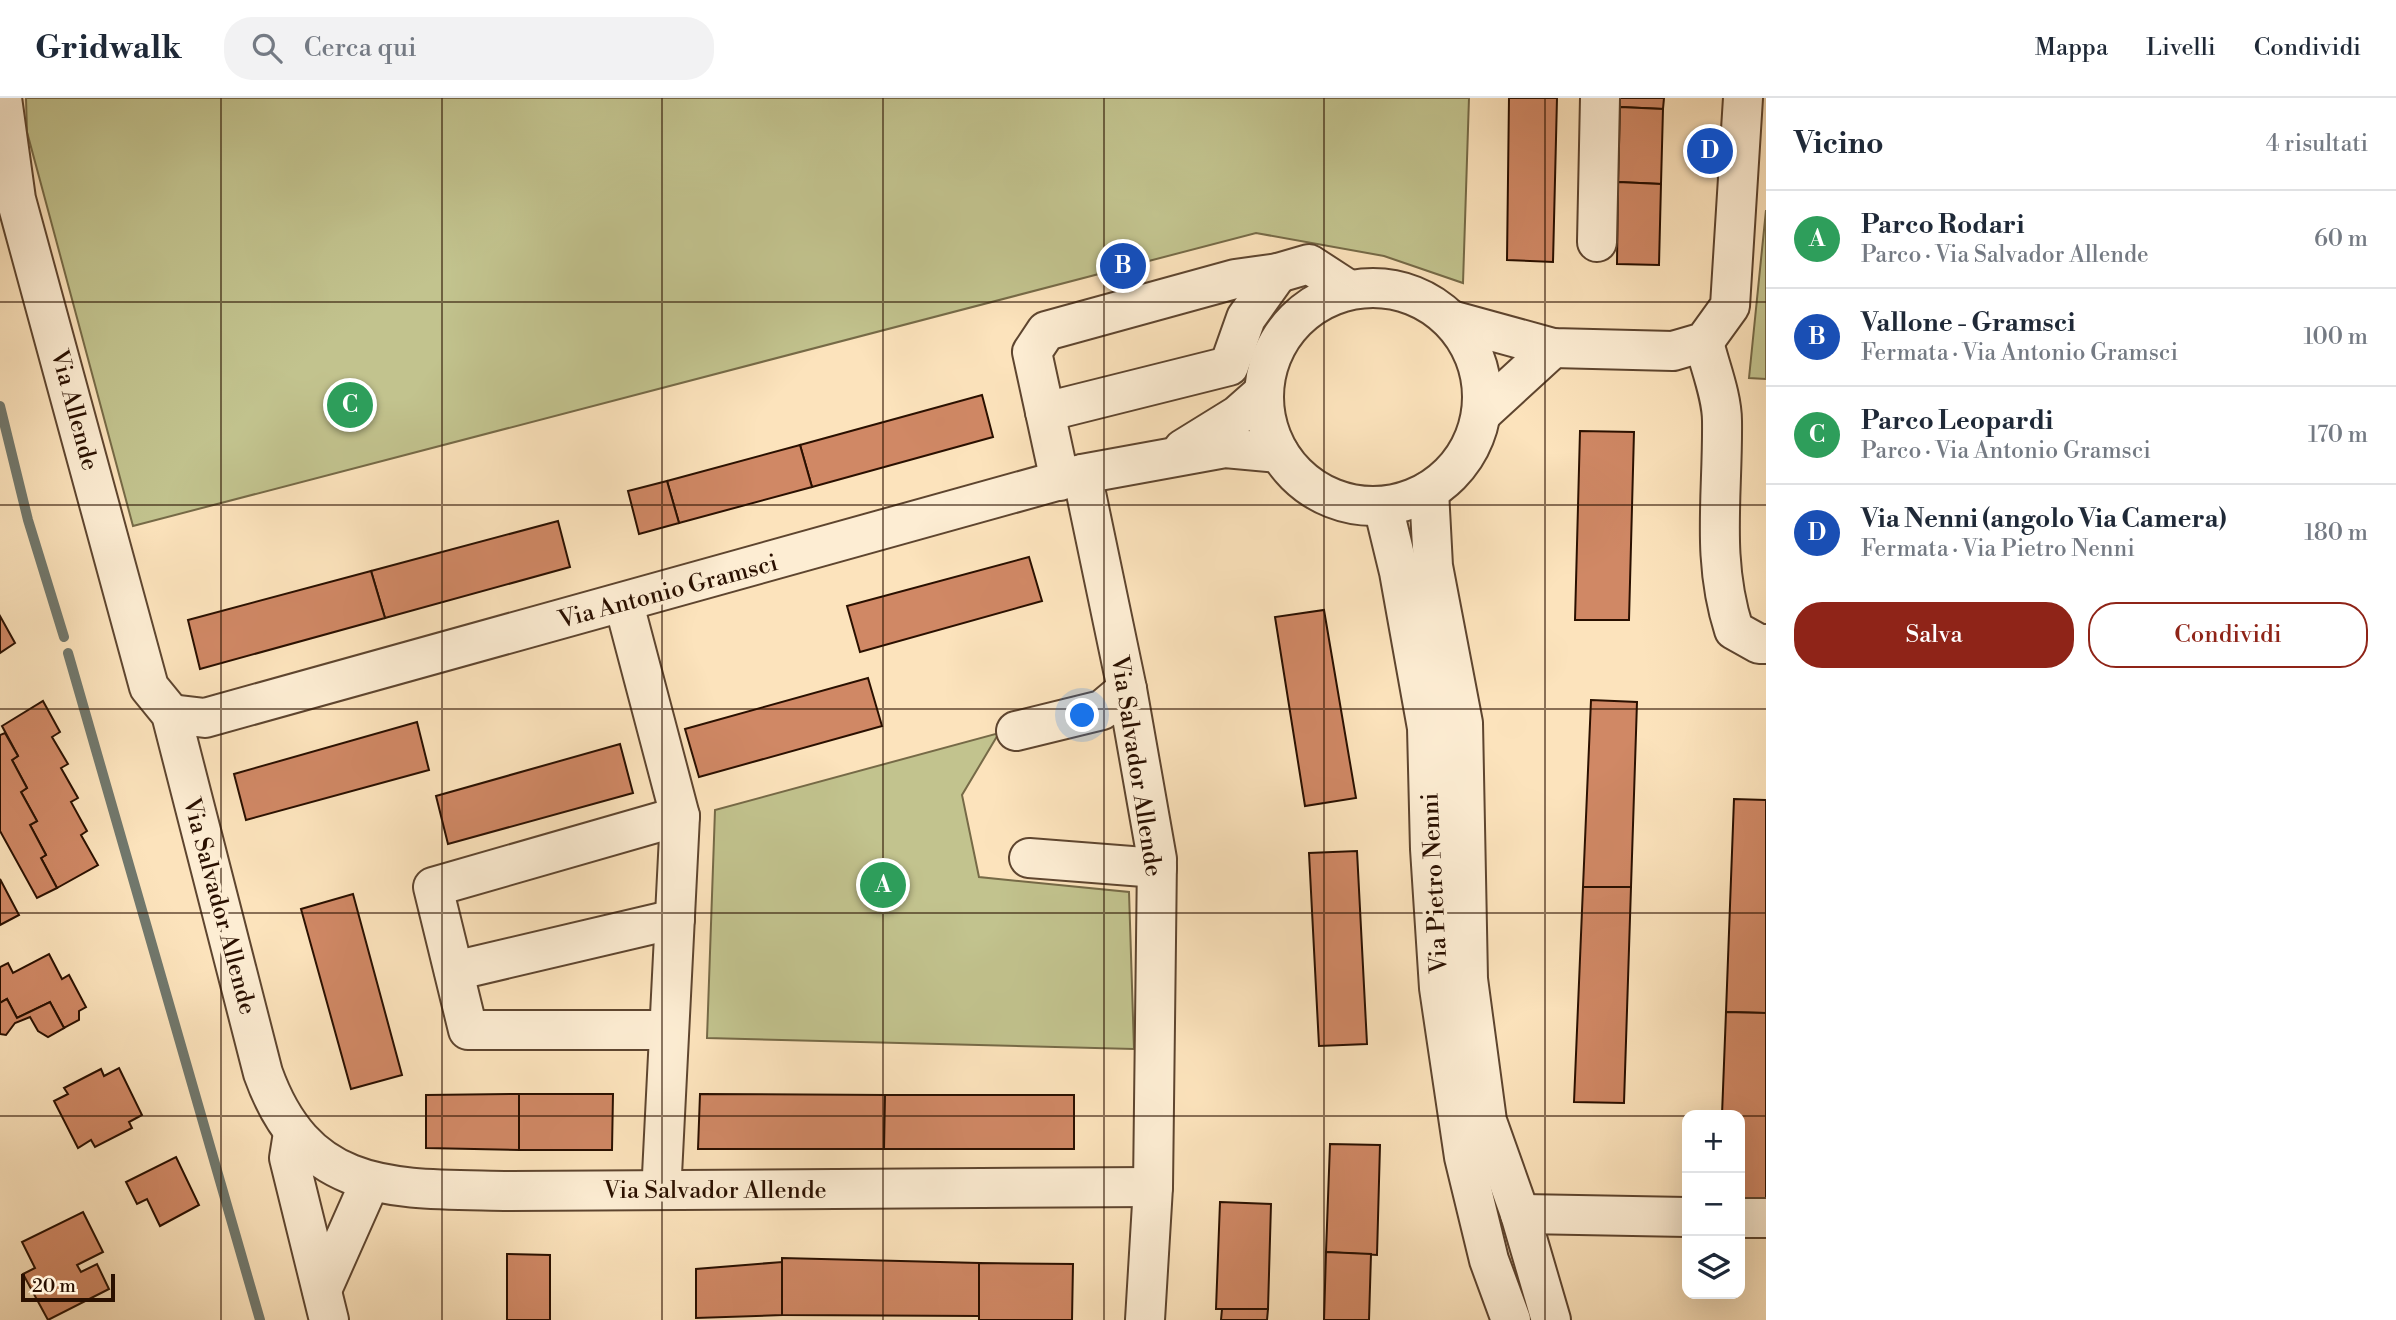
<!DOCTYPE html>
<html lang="it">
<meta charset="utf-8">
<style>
:root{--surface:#fff;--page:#f2f2f3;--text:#1f2937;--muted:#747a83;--line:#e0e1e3;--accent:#8f2418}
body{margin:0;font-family:"Libre Bodoni",serif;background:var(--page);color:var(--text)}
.controls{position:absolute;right:21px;bottom:21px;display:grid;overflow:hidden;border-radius:14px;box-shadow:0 7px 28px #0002}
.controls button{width:63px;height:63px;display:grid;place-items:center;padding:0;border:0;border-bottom:2px solid var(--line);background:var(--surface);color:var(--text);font:35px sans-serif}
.scale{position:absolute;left:21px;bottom:18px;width:94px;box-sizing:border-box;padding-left:7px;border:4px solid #2a1000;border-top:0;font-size:19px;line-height:24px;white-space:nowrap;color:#2a1000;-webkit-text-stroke:5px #fdedd3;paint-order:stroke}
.you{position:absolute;left:1083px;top:618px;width:24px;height:24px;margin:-18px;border:5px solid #fff;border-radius:50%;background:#1a73e8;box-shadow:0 0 0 10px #1a73e833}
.badge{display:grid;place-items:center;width:46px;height:46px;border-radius:50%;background:var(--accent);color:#fff;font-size:23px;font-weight:700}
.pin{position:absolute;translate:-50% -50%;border:4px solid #fff;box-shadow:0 2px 7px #0006}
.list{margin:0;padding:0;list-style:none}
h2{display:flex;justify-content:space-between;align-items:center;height:91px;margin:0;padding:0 28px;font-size:30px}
h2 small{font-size:23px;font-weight:400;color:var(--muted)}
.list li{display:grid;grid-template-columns:46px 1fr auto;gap:21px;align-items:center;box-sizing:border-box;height:98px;padding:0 28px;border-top:2px solid var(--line)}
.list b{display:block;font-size:26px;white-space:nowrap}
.list p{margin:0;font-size:23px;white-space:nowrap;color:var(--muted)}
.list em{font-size:23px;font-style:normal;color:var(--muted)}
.actions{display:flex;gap:14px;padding:21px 28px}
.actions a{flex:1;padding:16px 0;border:2px solid var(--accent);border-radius:28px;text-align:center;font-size:24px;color:var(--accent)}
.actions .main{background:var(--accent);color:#fff}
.icon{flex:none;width:38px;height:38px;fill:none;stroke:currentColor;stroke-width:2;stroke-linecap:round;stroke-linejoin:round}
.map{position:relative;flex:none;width:1766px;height:1222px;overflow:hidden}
header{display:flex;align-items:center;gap:42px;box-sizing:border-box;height:98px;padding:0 35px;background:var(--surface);border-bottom:2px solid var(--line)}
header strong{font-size:33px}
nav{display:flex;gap:38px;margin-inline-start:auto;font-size:24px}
.search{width:490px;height:63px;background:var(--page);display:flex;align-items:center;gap:18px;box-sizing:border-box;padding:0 24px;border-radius:28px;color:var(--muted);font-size:26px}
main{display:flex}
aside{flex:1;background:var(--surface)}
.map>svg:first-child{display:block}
.green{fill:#c2c38e;stroke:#766a47;stroke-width:2}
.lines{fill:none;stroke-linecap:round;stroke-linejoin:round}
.stream{stroke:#71786d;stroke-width:10}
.building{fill:#d08865;stroke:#2a1000;stroke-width:2}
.minor-casing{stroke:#5e452f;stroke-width:42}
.minor{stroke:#fdedd3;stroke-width:38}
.grid{fill:none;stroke:#2a1000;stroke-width:2;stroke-opacity:0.55}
.labels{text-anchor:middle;stroke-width:7;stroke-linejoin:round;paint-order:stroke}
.street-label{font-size:24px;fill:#2a1000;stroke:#fdedd3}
</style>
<header>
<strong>Gridwalk</strong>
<div class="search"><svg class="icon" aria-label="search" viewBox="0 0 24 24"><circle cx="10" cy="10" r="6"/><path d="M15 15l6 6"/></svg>Cerca qui</div>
<nav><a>Mappa</a><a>Livelli</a><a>Condividi</a></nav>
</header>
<main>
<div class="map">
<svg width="1766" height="1222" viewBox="0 0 1766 1222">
<rect width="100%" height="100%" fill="#fce3bc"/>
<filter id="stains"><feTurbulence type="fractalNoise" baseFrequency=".00286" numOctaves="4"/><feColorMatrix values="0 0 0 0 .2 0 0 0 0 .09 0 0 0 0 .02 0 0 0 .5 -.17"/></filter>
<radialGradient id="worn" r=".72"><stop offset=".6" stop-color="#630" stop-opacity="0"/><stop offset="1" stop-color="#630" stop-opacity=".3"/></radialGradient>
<g class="green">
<polygon points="26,0 1469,0 1463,185 1384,158 1256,135 133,428 27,34"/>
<polygon points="1766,112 1766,281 1749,280"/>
<polygon points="999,635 962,697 979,779 1129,794 1134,951 707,940 715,712"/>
</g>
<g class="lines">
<g class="stream">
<polyline points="0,308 28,422 64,539"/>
<polyline points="68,555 260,1222"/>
</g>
</g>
<g class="building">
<polygon points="1509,0 1557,0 1553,164 1507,162"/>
<polygon points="1620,0 1664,0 1663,11 1620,9"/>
<polygon points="1620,9 1663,11 1661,86 1618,84"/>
<polygon points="1618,84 1661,86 1659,167 1617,166"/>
<polygon points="982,297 993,339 812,389 800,347"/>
<polygon points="1580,333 1634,334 1629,522 1575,522"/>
<polygon points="800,347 812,389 679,425 667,383"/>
<polygon points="667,383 679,425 639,436 628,393"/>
<polygon points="558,423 570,469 385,520 371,473"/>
<polygon points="1029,459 1042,503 860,554 847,508"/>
<polygon points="371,473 385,520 200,571 188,522"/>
<polygon points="1324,512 1356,700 1305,708 1275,519"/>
<polygon points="0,518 15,545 0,555"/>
<polygon points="868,580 882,628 699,679 685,631"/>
<polygon points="1591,602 1637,604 1631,789 1583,789"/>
<polygon points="43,603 60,634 52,639 68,666 61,670 78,700 71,704 87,733 81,737 98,767 57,790 41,760 46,757 30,727 37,723 21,694 27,690 12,662 18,658 2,628"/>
<polygon points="417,624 429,672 246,722 234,676"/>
<polygon points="5,635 18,658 12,662 27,690 21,694 37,723 30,727 46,757 41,760 57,790 37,800 0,733 0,637"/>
<polygon points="620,646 633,695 448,746 436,698"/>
<polygon points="1734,701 1766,702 1766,915 1726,914"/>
<polygon points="1357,753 1367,946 1319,948 1309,755"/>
<polygon points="0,781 19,817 0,827"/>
<polygon points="1583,789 1631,789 1624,1005 1574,1004"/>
<polygon points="353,796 402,977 351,991 301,811"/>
<polygon points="49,856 62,881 69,877 86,909 79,913 79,922 64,930 50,904 17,920 7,901 0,905 0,869 8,865 13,875"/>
<polygon points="7,901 17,920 50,904 64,930 48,939 38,933 30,919 15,925 6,937 0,936 0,905"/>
<polygon points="1726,914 1766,915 1766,1103 1740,1103 1740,1017 1722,1017"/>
<polygon points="119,970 142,1017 129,1024 132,1030 95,1049 91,1042 78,1050 54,1003 68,996 64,990 101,971 104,978"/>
<polygon points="519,996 613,996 612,1052 519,1052"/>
<polygon points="519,996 519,1052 426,1050 426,997"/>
<polygon points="700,996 885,997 884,1051 698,1051"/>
<polygon points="885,997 1074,997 1074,1051 884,1051"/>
<polygon points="1330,1046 1380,1047 1377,1157 1326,1154"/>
<polygon points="176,1059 199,1107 160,1128 147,1101 137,1106 126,1084"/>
<polygon points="1220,1104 1271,1106 1268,1211 1216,1211"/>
<polygon points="83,1114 103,1154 77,1167 81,1174 97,1166 109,1191 48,1222 23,1176 35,1170 22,1144"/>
<polygon points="1326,1154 1371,1156 1369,1222 1324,1222"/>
<polygon points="507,1156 550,1157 550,1222 507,1222"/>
<polygon points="782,1160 979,1165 979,1218 782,1217"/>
<polygon points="782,1164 782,1217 696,1220 696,1171"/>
<polygon points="979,1165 1073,1166 1072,1222 979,1222"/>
<polygon points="1222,1211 1268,1211 1267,1222 1221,1222"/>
</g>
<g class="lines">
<g class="minor-casing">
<g id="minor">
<path d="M2 0 16 101 149 589 171 616 263 975C308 1101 399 1090 512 1093L1153 1089"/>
<polyline points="1597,144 1600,0"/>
<circle cx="1373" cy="299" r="109"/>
<polyline points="1451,222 1553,250 1673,253 1704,244 1730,208 1743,0"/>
<path d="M1704 244C1710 269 1722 298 1722 323 1723 396 1711 461 1734 532L1759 546H1766"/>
<polyline points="1045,314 1229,268 1246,220 1278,175"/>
<polyline points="1481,316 1553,250"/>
<polyline points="1183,351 1238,317 1264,294"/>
<polyline points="1082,376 1127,591 1157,761 1153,1089 1145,1222"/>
<polyline points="1060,383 1032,254 1046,233 1235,181 1278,175 1309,166 1349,192"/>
<polyline points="1429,393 1433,468 1463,625 1468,881 1487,1023 1520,1116 1551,1222"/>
<polyline points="1383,408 1399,474 1427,630 1430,751 1439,890 1464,1059 1489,1162 1511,1222"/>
<polyline points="624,506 680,718 662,1077"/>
<polyline points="171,616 205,620 1082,376 1225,350 1279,355"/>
<polyline points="1016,633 1102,612 1127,591"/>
<polyline points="1029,760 1157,770"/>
<polyline points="454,873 675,821"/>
<polyline points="668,932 468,932 433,789 680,718"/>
<polyline points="293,1035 289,1060 329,1222"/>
<polyline points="1520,1116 1687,1119"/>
<polyline points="1740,1120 1766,1120"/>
<polyline points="322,1192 370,1084"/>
</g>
</g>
<use href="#minor" class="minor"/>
</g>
<path class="grid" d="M221 0V1222M442 0V1222M662 0V1222M883 0V1222M1104 0V1222M1324 0V1222M1545 0V1222M0 204H1766M0 407H1766M0 611H1766M0 815H1766M0 1018H1687M1740 1018H1766"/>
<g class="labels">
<g class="street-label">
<text transform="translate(75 312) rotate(75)" y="8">Via Allende</text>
<text transform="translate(668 493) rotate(-15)" y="8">Via Antonio Gramsci</text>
<text transform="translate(1137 668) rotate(81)" y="8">Via Salvador Allende</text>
<text transform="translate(1434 785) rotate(-93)" y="8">Via Pietro Nenni</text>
<text transform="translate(220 808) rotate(75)" y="8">Via Salvador Allende</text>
<text x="715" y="1100">Via Salvador Allende</text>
</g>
</g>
<rect width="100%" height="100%" filter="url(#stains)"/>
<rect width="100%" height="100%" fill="url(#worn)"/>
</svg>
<div class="controls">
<button>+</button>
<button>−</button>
<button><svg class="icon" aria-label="layers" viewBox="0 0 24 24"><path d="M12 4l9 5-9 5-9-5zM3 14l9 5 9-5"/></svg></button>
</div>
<div class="scale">20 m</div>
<div class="you"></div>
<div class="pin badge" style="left:883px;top:787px;background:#2e9e5b">A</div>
<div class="pin badge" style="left:1123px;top:168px;background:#1a4fb4">B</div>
<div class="pin badge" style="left:350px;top:307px;background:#2e9e5b">C</div>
<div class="pin badge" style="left:1710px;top:53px;background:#1a4fb4">D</div>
</div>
<aside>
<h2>Vicino<small>4 risultati</small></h2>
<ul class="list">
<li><span class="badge" style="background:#2e9e5b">A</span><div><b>Parco Rodari</b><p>Parco · Via Salvador Allende</p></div><em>60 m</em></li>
<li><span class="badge" style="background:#1a4fb4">B</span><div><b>Vallone - Gramsci</b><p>Fermata · Via Antonio Gramsci</p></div><em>100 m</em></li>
<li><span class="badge" style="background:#2e9e5b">C</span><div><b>Parco Leopardi</b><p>Parco · Via Antonio Gramsci</p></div><em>170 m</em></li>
<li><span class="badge" style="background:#1a4fb4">D</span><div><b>Via Nenni (angolo Via Camera)</b><p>Fermata · Via Pietro Nenni</p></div><em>180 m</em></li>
</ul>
<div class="actions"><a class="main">Salva</a><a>Condividi</a></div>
</aside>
</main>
